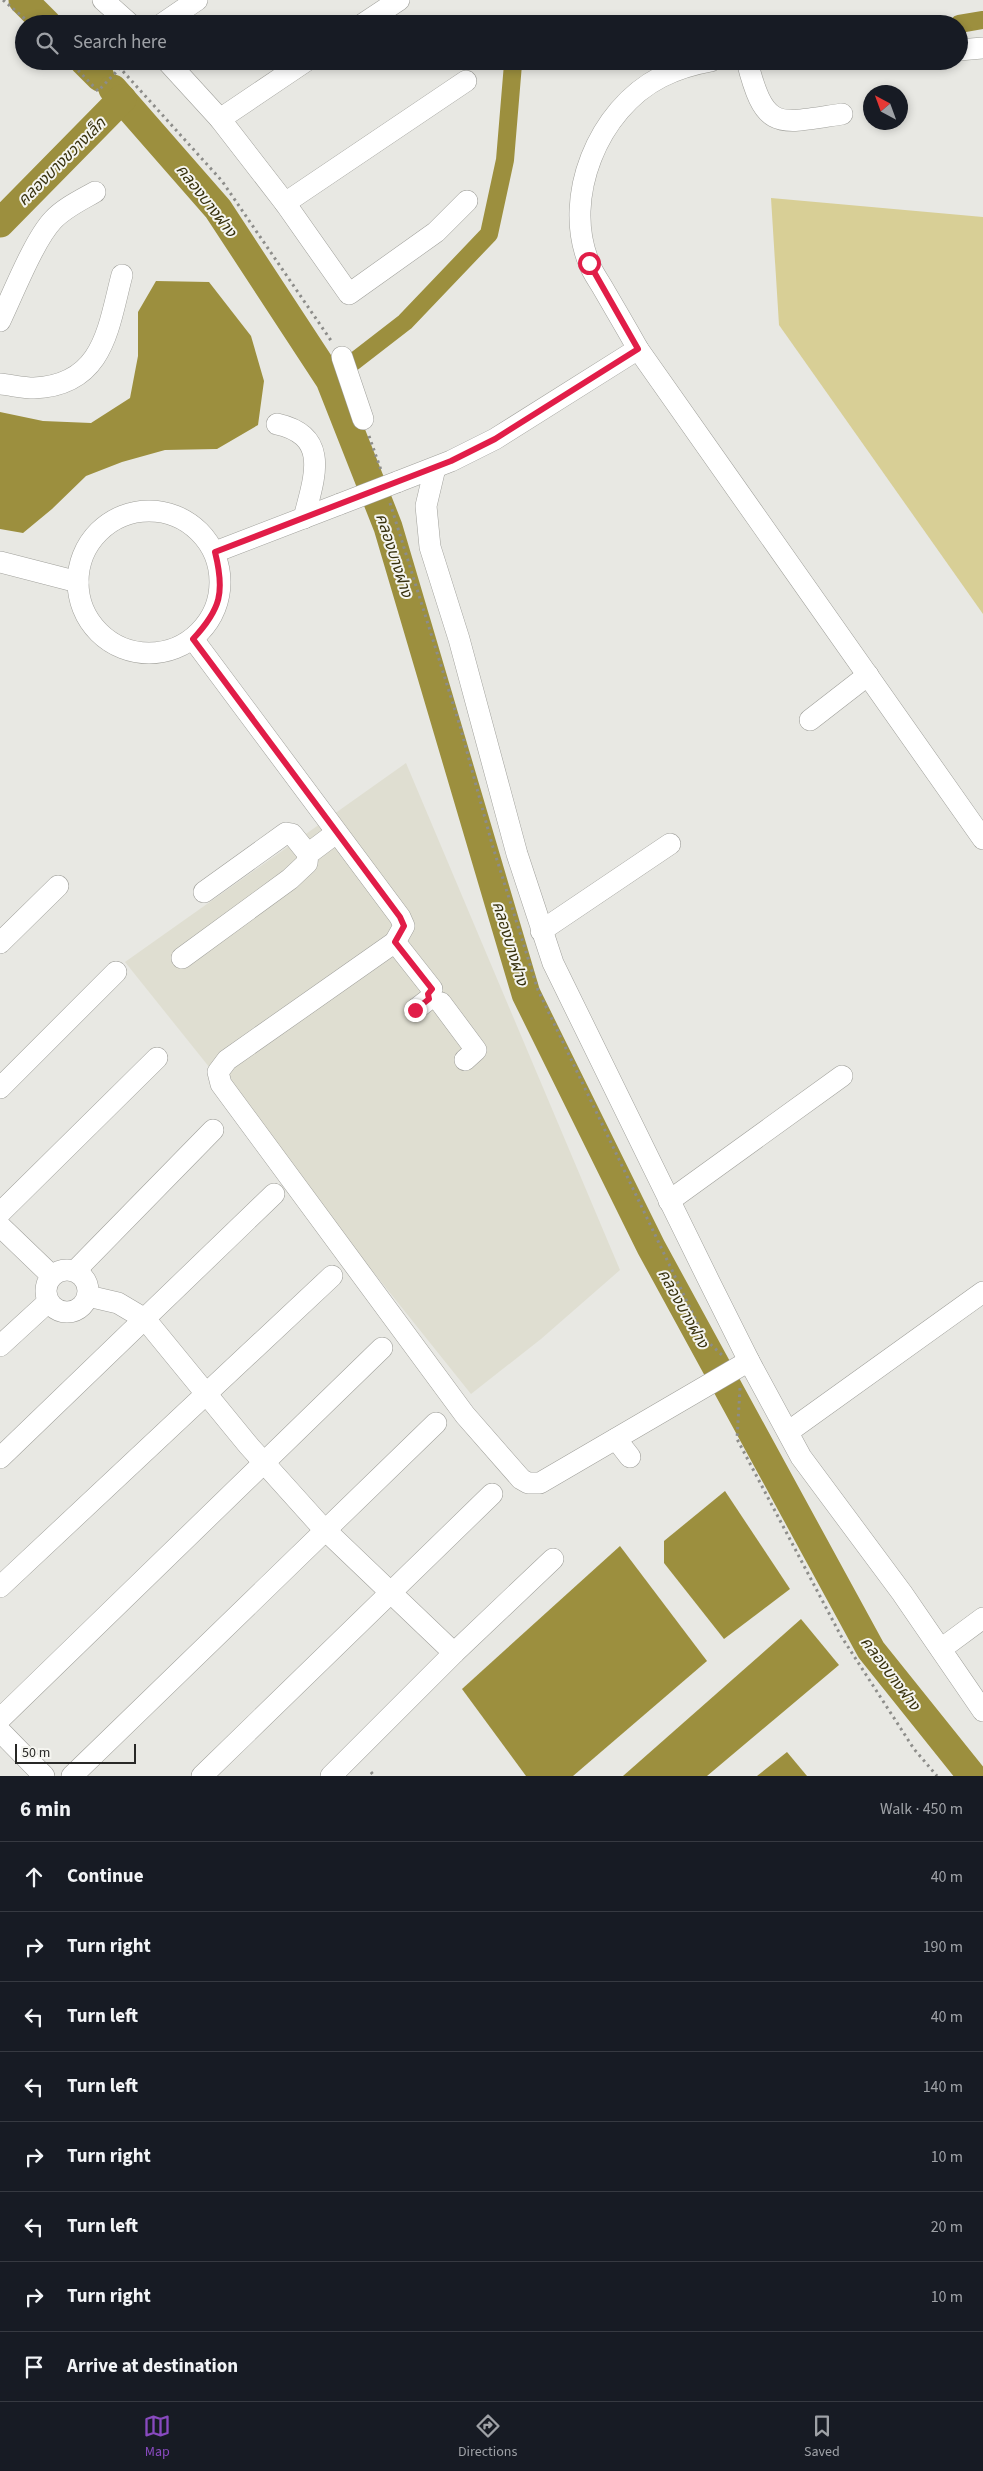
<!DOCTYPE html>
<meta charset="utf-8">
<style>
:root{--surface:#171b24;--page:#242831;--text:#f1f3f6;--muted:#9ea1a6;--line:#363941;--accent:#884abf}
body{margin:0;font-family:"Source Sans 3","Noto Sans Thai",sans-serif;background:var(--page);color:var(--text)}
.compass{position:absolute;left:863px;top:85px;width:45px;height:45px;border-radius:50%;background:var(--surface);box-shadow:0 2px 8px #0003;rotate:319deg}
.scale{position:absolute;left:15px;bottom:12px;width:121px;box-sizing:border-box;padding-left:5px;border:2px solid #282826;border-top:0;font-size:14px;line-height:18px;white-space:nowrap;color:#282826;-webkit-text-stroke:4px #f5f5f0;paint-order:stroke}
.stop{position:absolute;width:15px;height:15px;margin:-11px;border:4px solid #e11d48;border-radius:50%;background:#fff}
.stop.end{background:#e11d48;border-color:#fff;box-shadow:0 1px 5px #0008}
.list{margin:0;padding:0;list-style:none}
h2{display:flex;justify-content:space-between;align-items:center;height:65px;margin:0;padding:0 20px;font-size:21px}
h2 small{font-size:16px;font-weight:400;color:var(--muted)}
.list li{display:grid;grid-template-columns:32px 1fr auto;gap:15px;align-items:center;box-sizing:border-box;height:70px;padding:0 20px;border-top:1px solid var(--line)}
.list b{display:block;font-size:19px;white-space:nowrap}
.list em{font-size:16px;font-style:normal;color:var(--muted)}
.icon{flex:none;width:28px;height:28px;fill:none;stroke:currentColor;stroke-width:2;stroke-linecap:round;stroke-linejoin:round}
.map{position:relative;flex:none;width:983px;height:1776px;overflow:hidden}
.search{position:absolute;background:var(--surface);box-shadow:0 2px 8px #0003;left:15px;right:15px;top:15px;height:55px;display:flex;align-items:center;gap:12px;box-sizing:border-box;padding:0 18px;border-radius:28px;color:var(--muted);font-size:19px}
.sheet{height:625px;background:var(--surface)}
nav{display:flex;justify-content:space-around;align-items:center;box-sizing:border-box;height:70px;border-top:1px solid var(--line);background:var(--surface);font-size:14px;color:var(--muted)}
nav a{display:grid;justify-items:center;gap:2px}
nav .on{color:var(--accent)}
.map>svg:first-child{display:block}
.built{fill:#dfded1}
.green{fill:#d8cf96}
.water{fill:#9c8f3e}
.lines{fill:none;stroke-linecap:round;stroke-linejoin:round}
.canal{stroke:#9c8f3e;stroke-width:18}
.river{stroke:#9c8f3e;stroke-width:29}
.minor-casing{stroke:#a0a09b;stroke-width:22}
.path{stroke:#8d8d8a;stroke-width:3;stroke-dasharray:2.5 4;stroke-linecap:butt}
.minor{stroke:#fff;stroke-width:21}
.minor-bridge-casing{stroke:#a0a09b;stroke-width:22;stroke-linecap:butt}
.minor-bridge{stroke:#fff;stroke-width:21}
.route{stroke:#e11d48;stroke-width:6}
.labels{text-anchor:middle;stroke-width:4;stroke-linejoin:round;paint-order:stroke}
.water-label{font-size:16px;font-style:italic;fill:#37310d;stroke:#f5f5f0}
</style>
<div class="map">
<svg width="983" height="1776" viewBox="0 0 983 1776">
<rect width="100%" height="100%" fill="#e8e8e3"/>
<polygon class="built" points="406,763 620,1270 541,1339 471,1394 125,962"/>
<polygon class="green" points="771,198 983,217 983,614 779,325"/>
<g class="water">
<polygon points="156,281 209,282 251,336 264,381 258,425 217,449 165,450 122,462 86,476 52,509 23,533 0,529 0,412 43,421 91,423 130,398 138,356 138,312"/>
<polygon points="725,1491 790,1589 724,1639 664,1563 664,1541"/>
<polygon points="620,1546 707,1661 573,1776 526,1776 462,1689"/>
<polygon points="801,1619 839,1665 707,1776 623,1776"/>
<polygon points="787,1752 807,1776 757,1776"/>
</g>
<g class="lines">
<g class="canal">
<polyline points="959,24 983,20"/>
<polyline points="330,380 405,322 489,234 505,160 513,64 518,61"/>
</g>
<g class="river">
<polyline points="23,0 47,24"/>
<polyline points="84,61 100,77"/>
<polyline points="113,89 218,209 330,380 388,527 526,994 651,1247 871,1650 972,1776"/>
<polyline points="0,223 122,99"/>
</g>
<g class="minor-casing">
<g id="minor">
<polyline points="103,0 130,24"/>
<polyline points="162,24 197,0"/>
<polyline points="363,24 399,0"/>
<polyline points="959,50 983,48"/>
<polyline points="167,61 220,119 285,203 349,294 436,232 467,201"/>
<path d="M711 61C694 64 677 69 661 77 598 109 562 198 589 263 592 272 599 281 604 290 615 309 627 329 638 349L983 839"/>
<path d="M747 61C765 132 777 124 842 114"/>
<polyline points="220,119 306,61"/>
<polyline points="285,203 466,81"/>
<path d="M0 321C13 294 34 240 53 220 64 208 81 200 95 192"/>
<polyline points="342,357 363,419"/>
<path d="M0 384C11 385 23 388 34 388 104 385 108 328 122 275"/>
<path d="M277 424C331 436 314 478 304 518"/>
<polyline points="435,468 426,506 430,547 459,639 517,854 553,963 709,1281 749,1361 801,1457 902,1593 983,1711"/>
<polyline points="397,482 451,461 495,439 638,349"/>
<circle cx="149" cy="582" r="71"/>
<polyline points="215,552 340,504"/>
<polyline points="0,562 78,582"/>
<polyline points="193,639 400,917 404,926 395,942 227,1060 218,1072 221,1084 465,1415 521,1479 528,1483 540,1483 749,1361"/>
<polyline points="810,720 868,675"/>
<polyline points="204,892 286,833 292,834 308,854"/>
<polyline points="541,931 670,844"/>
<polyline points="395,942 432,989"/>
<polyline points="0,943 58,886"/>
<polyline points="182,958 290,879 307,863 308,854 336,833"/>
<polyline points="441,1003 476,1050 465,1060"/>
<polyline points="415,1010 429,999"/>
<polyline points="0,1088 116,972"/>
<polyline points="669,1201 842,1076"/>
<polyline points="0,1213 157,1058"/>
<polyline points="0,1226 52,1276"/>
<circle cx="67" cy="1291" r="21"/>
<polyline points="75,1271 213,1130"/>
<polyline points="88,1296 118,1303 145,1319 249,1446 320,1525 454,1653 331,1776"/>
<polyline points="0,1346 48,1302"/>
<polyline points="788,1432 983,1292"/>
<polyline points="616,1439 630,1457"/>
<polyline points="0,1458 274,1194"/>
<polyline points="0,1587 332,1276"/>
<polyline points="941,1649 983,1618"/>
<polyline points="454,1653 553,1559"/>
<polyline points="0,1719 382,1348"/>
<polyline points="0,1731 44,1776"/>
<polyline points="72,1776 436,1423"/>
<polyline points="202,1776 492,1494"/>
</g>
</g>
<g class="path">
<polyline points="3,0 31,24"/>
<polyline points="69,61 98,91 120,68 222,181 332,342"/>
<polyline points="369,436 381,470"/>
<polyline points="390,503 460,726 492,844 538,990 691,1310 706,1340 723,1356"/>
<polyline points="740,1388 737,1439 841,1636 914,1749 937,1776"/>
<polyline points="371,1772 374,1776"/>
</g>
<use href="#minor" class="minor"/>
<g class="minor-bridge-casing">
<polyline id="minor-bridge" points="340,504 397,482"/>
</g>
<use href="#minor-bridge" class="minor-bridge"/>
</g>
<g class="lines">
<path class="route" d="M415 1010 429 999 428 994 432 989 395 942 404 926 400 917 193 639C221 609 225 592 215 552L451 461 495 439 638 349 589 263"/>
</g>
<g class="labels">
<g class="water-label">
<text transform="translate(61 161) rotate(-45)" y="6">คลองบางขวางเล็ก</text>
<text transform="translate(207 200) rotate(52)" y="6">คลองบางฝาง</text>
<text transform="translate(395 555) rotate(72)" y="6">คลองบางฝาง</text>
<text transform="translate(511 943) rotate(73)" y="6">คลองบางฝาง</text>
<text transform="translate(684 1308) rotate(61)" y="6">คลองบางฝาง</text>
<text transform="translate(891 1673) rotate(53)" y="6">คลองบางฝาง</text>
</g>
</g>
</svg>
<svg class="compass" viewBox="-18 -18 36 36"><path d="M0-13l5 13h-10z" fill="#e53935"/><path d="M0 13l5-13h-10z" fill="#9ea1a6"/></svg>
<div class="scale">50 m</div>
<div class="stop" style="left:589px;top:263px"></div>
<div class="stop end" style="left:415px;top:1010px"></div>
<div class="search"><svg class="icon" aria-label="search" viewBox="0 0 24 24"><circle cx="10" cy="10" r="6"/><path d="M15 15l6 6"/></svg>Search here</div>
</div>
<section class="sheet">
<h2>6 min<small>Walk · 450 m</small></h2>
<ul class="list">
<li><svg class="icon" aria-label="ahead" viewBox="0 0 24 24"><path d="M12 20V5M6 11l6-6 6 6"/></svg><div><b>Continue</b></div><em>40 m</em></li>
<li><svg class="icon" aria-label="right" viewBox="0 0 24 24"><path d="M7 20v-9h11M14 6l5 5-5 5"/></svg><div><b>Turn right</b></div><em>190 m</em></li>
<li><svg class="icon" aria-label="left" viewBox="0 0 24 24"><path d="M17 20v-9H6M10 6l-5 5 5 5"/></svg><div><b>Turn left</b></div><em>40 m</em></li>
<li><svg class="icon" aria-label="left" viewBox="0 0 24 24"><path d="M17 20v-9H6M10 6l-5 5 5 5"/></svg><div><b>Turn left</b></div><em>140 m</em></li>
<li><svg class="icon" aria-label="right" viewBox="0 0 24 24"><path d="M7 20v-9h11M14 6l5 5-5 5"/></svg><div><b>Turn right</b></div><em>10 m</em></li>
<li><svg class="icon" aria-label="left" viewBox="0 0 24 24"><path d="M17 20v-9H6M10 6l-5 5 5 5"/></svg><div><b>Turn left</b></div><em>20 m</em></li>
<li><svg class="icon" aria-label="right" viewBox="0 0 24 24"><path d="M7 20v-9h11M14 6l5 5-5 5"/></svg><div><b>Turn right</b></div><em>10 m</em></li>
<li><svg class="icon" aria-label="arrive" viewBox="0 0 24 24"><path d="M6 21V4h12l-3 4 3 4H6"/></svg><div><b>Arrive at destination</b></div></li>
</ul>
</section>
<nav>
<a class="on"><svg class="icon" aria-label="map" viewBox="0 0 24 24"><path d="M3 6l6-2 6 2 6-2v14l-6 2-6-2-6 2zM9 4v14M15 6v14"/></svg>Map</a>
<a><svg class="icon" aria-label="directions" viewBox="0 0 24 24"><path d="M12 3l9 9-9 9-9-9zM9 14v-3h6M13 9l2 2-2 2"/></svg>Directions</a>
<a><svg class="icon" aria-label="saved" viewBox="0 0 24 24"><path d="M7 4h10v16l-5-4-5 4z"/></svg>Saved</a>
</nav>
